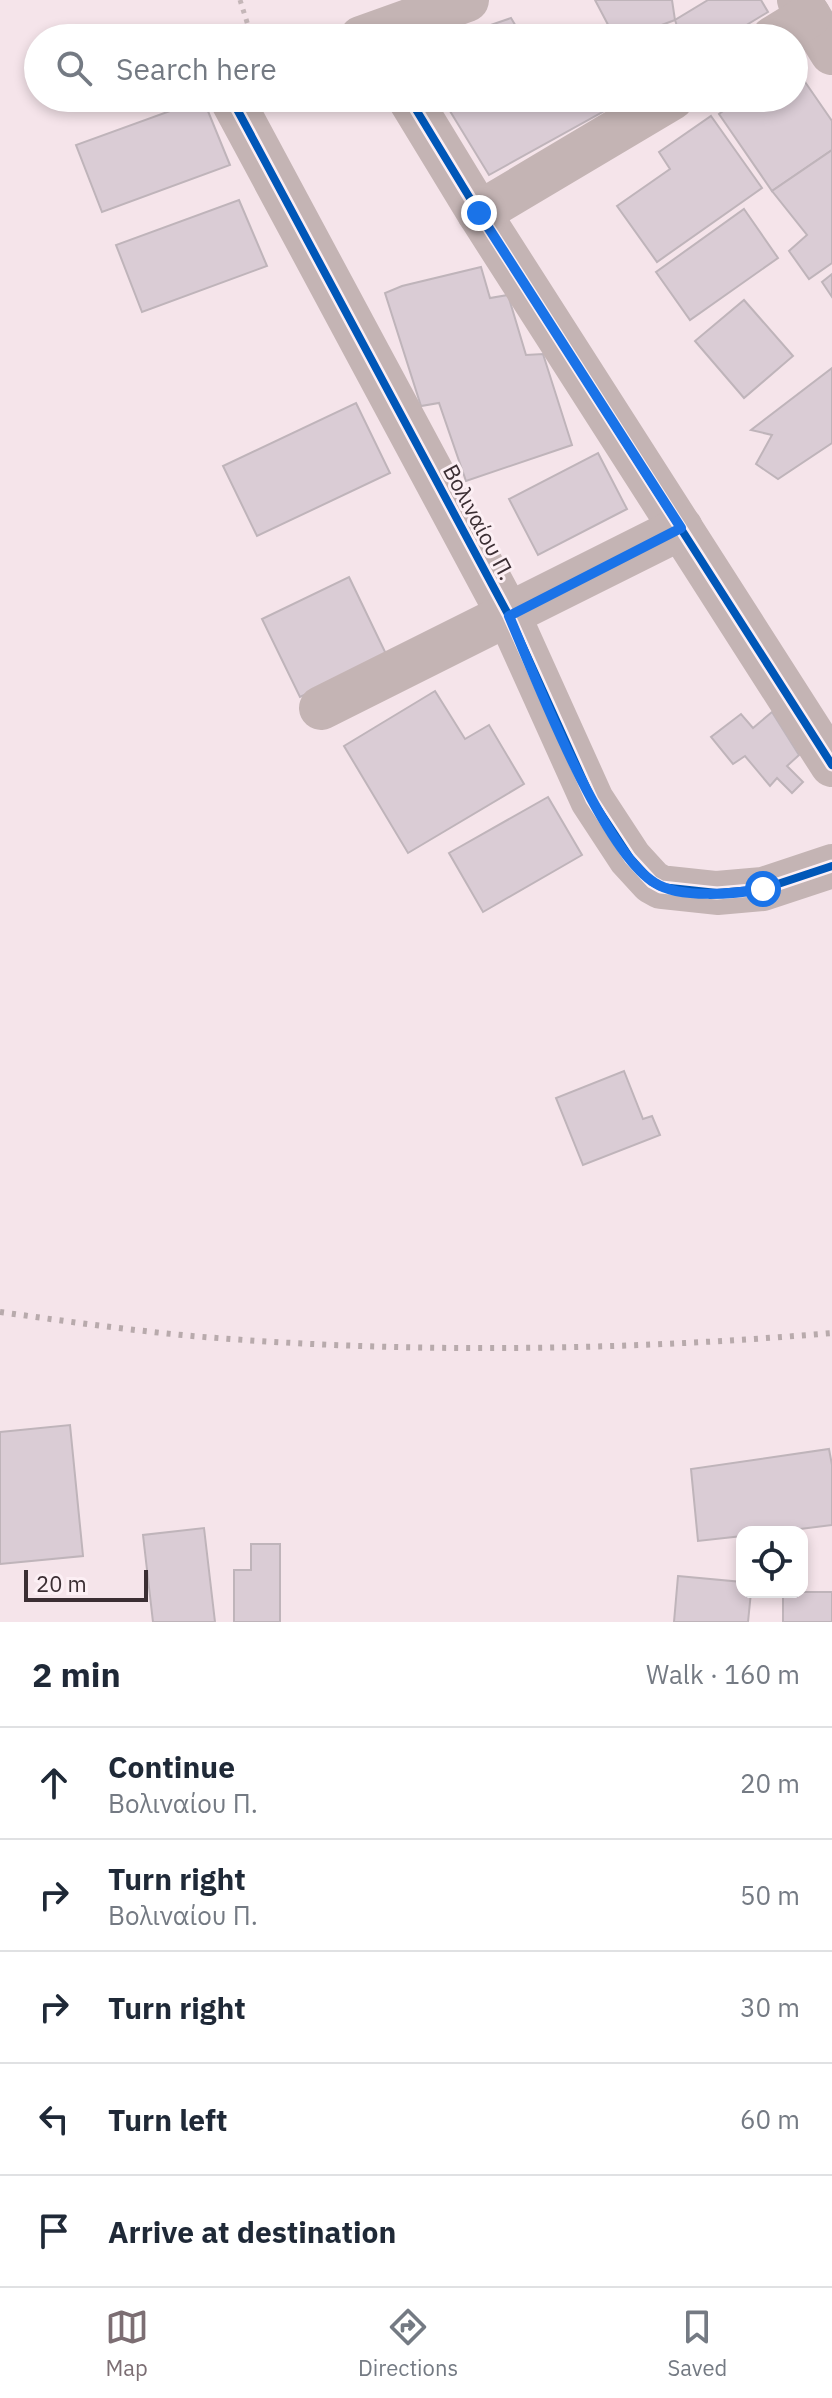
<!DOCTYPE html>
<meta charset="utf-8">
<style>
:root{--surface:#fff;--page:#f2f2f3;--text:#1f2937;--muted:#747a83;--line:#e0e1e3;--accent:#7c6e73}
body{margin:0;font-family:"IBM Plex Sans",sans-serif;background:var(--page);color:var(--text)}
.controls{position:absolute;right:24px;bottom:24px;display:grid;overflow:hidden;border-radius:16px;box-shadow:0 4px 12px #0003}
.controls button{width:72px;height:72px;display:grid;place-items:center;padding:0;border:0;border-bottom:2px solid var(--line);background:var(--surface);color:var(--text);font:40px sans-serif}
.scale{position:absolute;left:24px;bottom:20px;width:124px;box-sizing:border-box;padding-left:8px;border:4px solid #3b2e33;border-top:0;font-size:22px;line-height:28px;white-space:nowrap;color:#3b2e33;-webkit-text-stroke:6px #fceff4;paint-order:stroke}
.stop{position:absolute;width:24px;height:24px;margin:-18px;border:6px solid #1a73e8;border-radius:50%;background:#fff}
.stop.end{background:#1a73e8;border-color:#fff;box-shadow:0 2px 8px #0008}
.list{margin:0;padding:0;list-style:none}
h2{display:flex;justify-content:space-between;align-items:center;height:104px;margin:0;padding:0 32px;font-size:34px}
h2 small{font-size:26px;font-weight:400;color:var(--muted)}
.list li{display:grid;grid-template-columns:52px 1fr auto;gap:24px;align-items:center;box-sizing:border-box;height:112px;padding:0 32px;border-top:2px solid var(--line)}
.list b{display:block;font-size:30px;white-space:nowrap}
.list p{margin:0;font-size:26px;white-space:nowrap;color:var(--muted)}
.list em{font-size:26px;font-style:normal;color:var(--muted)}
.icon{flex:none;width:44px;height:44px;fill:none;stroke:currentColor;stroke-width:2;stroke-linecap:round;stroke-linejoin:round}
.map{position:relative;flex:none;width:832px;height:1622px;overflow:hidden}
.search{position:absolute;background:var(--surface);box-shadow:0 4px 12px #0003;left:24px;right:24px;top:24px;height:88px;display:flex;align-items:center;gap:20px;box-sizing:border-box;padding:0 28px;border-radius:44px;color:var(--muted);font-size:30px}
.sheet{height:664px;background:var(--surface)}
nav{display:flex;justify-content:space-around;align-items:center;box-sizing:border-box;height:112px;border-top:2px solid var(--line);background:var(--surface);font-size:22px;color:var(--muted)}
nav a{display:grid;justify-items:center;gap:4px}
nav .on{color:var(--accent)}
.map>svg:first-child{display:block}
.building{fill:#daccd5;stroke:#bfb4ba;stroke-width:2}
.lines{fill:none;stroke-linecap:round;stroke-linejoin:round}
.path{stroke:#c4b6b8;stroke-width:5;stroke-dasharray:4 6;stroke-linecap:butt}
.minor{stroke:#c4b4b4;stroke-width:44}
.rail{stroke:#b8aaac;stroke-width:6;stroke-dasharray:4 8;stroke-linecap:butt}
.cycleway-casing{stroke:#fceff4;stroke-width:13}
.cycleway{stroke:#0057b8;stroke-width:8}
.route{stroke:#1a73e8;stroke-width:10}
.labels{text-anchor:middle;stroke-width:6;stroke-linejoin:round;paint-order:stroke}
.street-label{font-size:22px;fill:#3b2e33;stroke:#fceff4}
</style>
<div class="map">
<svg width="832" height="1622" viewBox="0 0 832 1622">
<rect width="100%" height="100%" fill="#f5e4ea"/>
<g class="building">
<polygon points="595,0 672,0 675,20 627,38 615,38"/>
<polygon points="708,0 761,0 768,12 725,38 681,38 675,20"/>
<polygon points="511,18 523,38 453,38"/>
<polygon points="794,66 832,121 832,150 772,191 719,114 741,98 794,98"/>
<polygon points="442,98 600,98 606,110 489,175"/>
<polygon points="203,99 230,165 102,212 76,145"/>
<polygon points="711,116 762,188 657,262 617,206 670,169 659,152"/>
<polygon points="832,150 832,263 809,279 789,251 807,235 772,191"/>
<polygon points="239,200 267,266 142,312 116,245"/>
<polygon points="744,209 778,258 690,320 656,272"/>
<polygon points="481,267 490,298 508,295 526,355 543,354 572,445 466,481 439,403 421,406 385,293 402,286"/>
<polygon points="832,274 832,297 822,282"/>
<polygon points="744,300 793,356 744,398 695,341"/>
<polygon points="832,368 832,443 778,479 756,464 772,435 751,430"/>
<polygon points="356,403 390,473 257,536 223,466"/>
<polygon points="598,453 627,509 538,555 509,499"/>
<polygon points="349,577 387,656 300,697 262,619"/>
<polygon points="435,691 465,739 489,725 524,784 408,853 344,746"/>
<polygon points="772,712 799,755 787,766 803,782 792,793 777,778 770,786 745,756 733,764 711,737 741,714 753,728"/>
<polygon points="548,797 582,855 483,912 449,853"/>
<polygon points="624,1071 643,1119 652,1116 660,1135 583,1165 556,1098"/>
<polygon points="70,1425 83,1556 0,1564 0,1432"/>
<polygon points="829,1449 832,1465 832,1525 776,1532 742,1532 742,1536 698,1541 691,1469"/>
<polygon points="204,1528 215,1622 153,1622 143,1535"/>
<polygon points="251,1544 280,1544 280,1622 234,1622 234,1570 251,1570"/>
<polygon points="678,1576 742,1582 742,1592 751,1592 748,1622 674,1622"/>
<rect x="783" y="1592" width="49" height="30"/>
</g>
<g class="lines">
<polyline class="path" points="240,0 252,38"/>
<g class="minor">
<polyline points="799,0 832,53"/>
<polyline points="361,38 467,0"/>
<polyline points="773,38 809,16"/>
<polyline points="231,98 509,616 592,800 630,858 652,882 661,887 717,893 763,889 832,866"/>
<polyline points="409,98 479,213 832,765"/>
<polyline points="479,213 672,98"/>
<polyline points="321,708 681,528"/>
</g>
<path class="rail" d="M0 1312C64 1321 128 1330 192 1336 404 1354 620 1351 832 1333"/>
<g class="cycleway-casing">
<g id="cycleway">
<polyline points="231,98 509,616 592,800 630,858 652,882 661,887 717,893 763,889 832,866"/>
<polyline points="409,98 479,213 832,765"/>
</g>
</g>
<use href="#cycleway" class="cycleway"/>
</g>
<g class="lines">
<path class="route" d="M479 213 681 528 509 616C535 677 602 851 655 883 680 899 735 894 763 889"/>
</g>
<g class="labels">
<g class="street-label">
<text transform="translate(479 522) rotate(62)" y="8">Βολιναίου Π.</text>
</g>
</g>
</svg>
<div class="controls">
<button><svg class="icon" aria-label="locate" viewBox="0 0 24 24"><circle cx="12" cy="12" r="6"/><path d="M12 2v4M12 18v4M2 12h4M18 12h4"/></svg></button>
</div>
<div class="scale">20 m</div>
<div class="stop" style="left:763px;top:889px"></div>
<div class="stop end" style="left:479px;top:213px"></div>
<div class="search"><svg class="icon" aria-label="search" viewBox="0 0 24 24"><circle cx="10" cy="10" r="6"/><path d="M15 15l6 6"/></svg>Search here</div>
</div>
<section class="sheet">
<h2>2 min<small>Walk · 160 m</small></h2>
<ul class="list">
<li><svg class="icon" aria-label="ahead" viewBox="0 0 24 24"><path d="M12 20V5M6 11l6-6 6 6"/></svg><div><b>Continue</b><p>Βολιναίου Π.</p></div><em>20 m</em></li>
<li><svg class="icon" aria-label="right" viewBox="0 0 24 24"><path d="M7 20v-9h11M14 6l5 5-5 5"/></svg><div><b>Turn right</b><p>Βολιναίου Π.</p></div><em>50 m</em></li>
<li><svg class="icon" aria-label="right" viewBox="0 0 24 24"><path d="M7 20v-9h11M14 6l5 5-5 5"/></svg><div><b>Turn right</b></div><em>30 m</em></li>
<li><svg class="icon" aria-label="left" viewBox="0 0 24 24"><path d="M17 20v-9H6M10 6l-5 5 5 5"/></svg><div><b>Turn left</b></div><em>60 m</em></li>
<li><svg class="icon" aria-label="arrive" viewBox="0 0 24 24"><path d="M6 21V4h12l-3 4 3 4H6"/></svg><div><b>Arrive at destination</b></div></li>
</ul>
</section>
<nav>
<a class="on"><svg class="icon" aria-label="map" viewBox="0 0 24 24"><path d="M3 6l6-2 6 2 6-2v14l-6 2-6-2-6 2zM9 4v14M15 6v14"/></svg>Map</a>
<a><svg class="icon" aria-label="directions" viewBox="0 0 24 24"><path d="M12 3l9 9-9 9-9-9zM9 14v-3h6M13 9l2 2-2 2"/></svg>Directions</a>
<a><svg class="icon" aria-label="saved" viewBox="0 0 24 24"><path d="M7 4h10v16l-5-4-5 4z"/></svg>Saved</a>
</nav>
